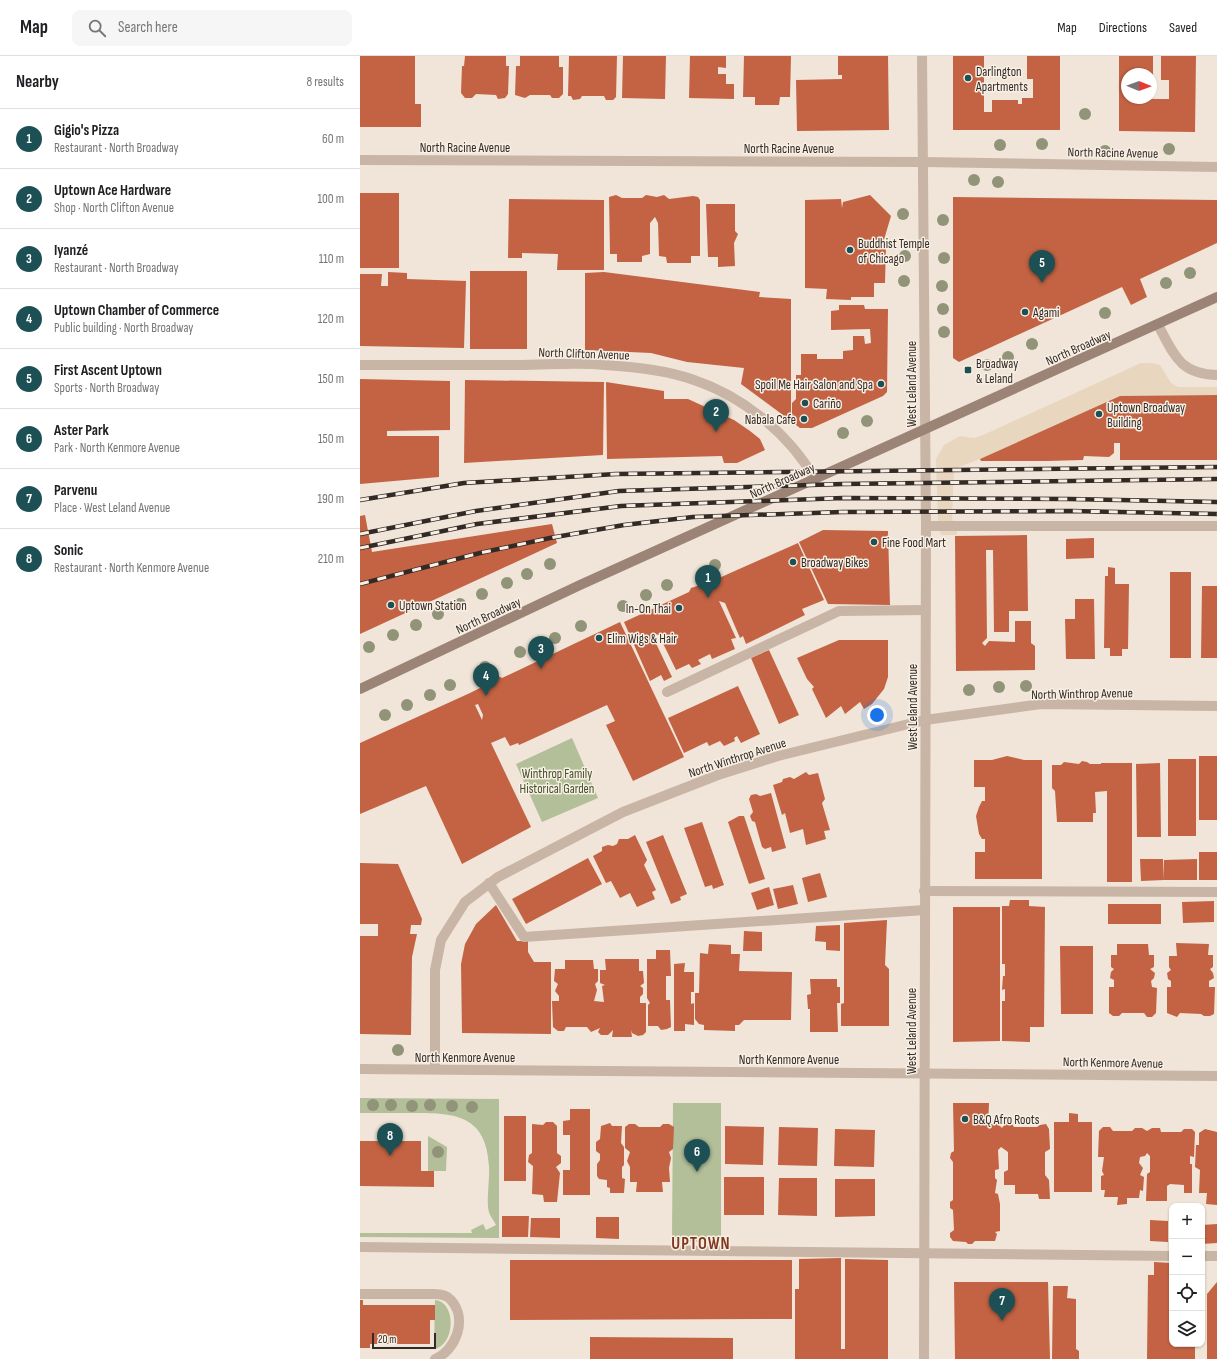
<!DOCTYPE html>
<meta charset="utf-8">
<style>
:root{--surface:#fff;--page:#f6f6f6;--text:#202124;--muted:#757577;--line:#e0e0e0;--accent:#1d5054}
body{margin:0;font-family:"Sofia Sans Condensed",sans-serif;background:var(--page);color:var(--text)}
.controls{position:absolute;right:12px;bottom:12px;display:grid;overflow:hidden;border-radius:8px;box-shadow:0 1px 3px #0004}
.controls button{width:36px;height:36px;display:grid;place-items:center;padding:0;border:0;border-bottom:1px solid var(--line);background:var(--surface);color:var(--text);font:20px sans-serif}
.compass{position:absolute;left:761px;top:12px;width:36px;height:36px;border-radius:50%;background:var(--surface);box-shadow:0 1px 3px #0004;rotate:91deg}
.scale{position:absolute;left:12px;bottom:10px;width:64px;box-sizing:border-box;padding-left:4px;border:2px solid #332a26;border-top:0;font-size:11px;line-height:14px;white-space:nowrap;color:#332a26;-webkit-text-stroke:3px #f8efe4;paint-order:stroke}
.you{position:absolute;left:517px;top:659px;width:14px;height:14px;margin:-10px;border:3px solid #fff;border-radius:50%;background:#1a73e8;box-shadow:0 0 0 6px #1a73e833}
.badge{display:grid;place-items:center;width:26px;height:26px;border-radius:50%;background:var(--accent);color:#fff;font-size:13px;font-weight:700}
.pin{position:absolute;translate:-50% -33px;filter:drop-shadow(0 1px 2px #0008)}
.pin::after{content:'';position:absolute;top:21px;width:14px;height:12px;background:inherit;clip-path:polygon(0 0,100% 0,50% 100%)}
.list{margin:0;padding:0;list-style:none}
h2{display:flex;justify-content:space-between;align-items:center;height:52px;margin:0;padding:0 16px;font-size:17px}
h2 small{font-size:13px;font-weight:400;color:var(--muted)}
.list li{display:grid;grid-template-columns:26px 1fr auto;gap:12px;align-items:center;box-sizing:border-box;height:60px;padding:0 16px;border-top:1px solid var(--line)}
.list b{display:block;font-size:15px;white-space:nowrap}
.list p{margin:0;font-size:13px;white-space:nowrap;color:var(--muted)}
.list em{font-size:13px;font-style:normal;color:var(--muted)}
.icon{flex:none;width:22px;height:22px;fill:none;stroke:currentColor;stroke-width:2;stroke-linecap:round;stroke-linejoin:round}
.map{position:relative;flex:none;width:857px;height:1303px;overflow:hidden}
header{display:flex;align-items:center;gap:24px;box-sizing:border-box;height:56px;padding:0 20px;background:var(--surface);border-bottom:1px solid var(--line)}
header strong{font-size:19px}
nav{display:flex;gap:22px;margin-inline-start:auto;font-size:14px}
.search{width:280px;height:36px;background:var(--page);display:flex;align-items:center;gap:10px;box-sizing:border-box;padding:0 14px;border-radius:8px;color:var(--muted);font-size:15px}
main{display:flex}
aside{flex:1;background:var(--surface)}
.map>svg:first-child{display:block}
.green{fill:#b2bf99}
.plaza{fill:#e8d6bf}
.building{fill:#c36343;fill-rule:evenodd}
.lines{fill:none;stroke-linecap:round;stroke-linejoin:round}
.service{stroke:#c8b5a5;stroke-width:10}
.minor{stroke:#c8b5a5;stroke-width:10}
.secondary{stroke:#9b8476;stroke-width:10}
.rail-casing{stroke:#332a26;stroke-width:4.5}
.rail{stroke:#f8efe4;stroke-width:3;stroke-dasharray:9;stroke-linecap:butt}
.tree{fill:#919478}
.poi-dot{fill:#1d5054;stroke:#f8efe4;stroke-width:1.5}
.labels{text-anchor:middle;stroke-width:3;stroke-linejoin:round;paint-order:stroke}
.poi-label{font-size:13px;fill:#332a26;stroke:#f8efe4;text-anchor:start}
.street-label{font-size:13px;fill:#332a26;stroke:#f8efe4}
.park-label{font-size:13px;fill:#43512a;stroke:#f8efe4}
.district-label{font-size:17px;font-weight:bold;letter-spacing:1px;fill:#803821;stroke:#f8efe4}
</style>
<header>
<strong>Map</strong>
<div class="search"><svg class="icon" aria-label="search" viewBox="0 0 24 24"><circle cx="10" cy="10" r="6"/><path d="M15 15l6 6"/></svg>Search here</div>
<nav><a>Map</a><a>Directions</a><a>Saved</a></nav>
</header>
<main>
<aside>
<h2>Nearby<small>8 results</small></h2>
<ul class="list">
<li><span class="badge">1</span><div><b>Gigio's Pizza</b><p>Restaurant · North Broadway</p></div><em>60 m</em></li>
<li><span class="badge">2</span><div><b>Uptown Ace Hardware</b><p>Shop · North Clifton Avenue</p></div><em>100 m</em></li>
<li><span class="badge">3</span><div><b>Iyanzé</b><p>Restaurant · North Broadway</p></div><em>110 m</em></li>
<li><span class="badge">4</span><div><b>Uptown Chamber of Commerce</b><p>Public building · North Broadway</p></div><em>120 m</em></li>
<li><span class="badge">5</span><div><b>First Ascent Uptown</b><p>Sports · North Broadway</p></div><em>150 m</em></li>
<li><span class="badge">6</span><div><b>Aster Park</b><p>Park · North Kenmore Avenue</p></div><em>150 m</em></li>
<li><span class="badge">7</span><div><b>Parvenu</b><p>Place · West Leland Avenue</p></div><em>190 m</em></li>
<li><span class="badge">8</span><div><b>Sonic</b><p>Restaurant · North Kenmore Avenue</p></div><em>210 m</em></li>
</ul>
</aside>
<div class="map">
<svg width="857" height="1303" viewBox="0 0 857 1303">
<rect width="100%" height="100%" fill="#f0e5d8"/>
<g class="green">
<polygon points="212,682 238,742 182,766 156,708"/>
<path d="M0 1042 139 1043V1182L0 1181V1177H112L111 1174 123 1168 126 1174 136 1169C134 1165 130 1160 129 1156 126 1146 130 1122 129 1110 126 1060 97 1057 55 1057 37 1057 18 1057 0 1057Z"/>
<polygon points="313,1047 361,1047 361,1186 312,1185"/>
<polygon points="68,1080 87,1091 86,1115 68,1115"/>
<path d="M75 1244C97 1246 95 1290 74 1293Z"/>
</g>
<polygon class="plaza" points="781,307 792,307 800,309 811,327 818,331 857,331 857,339 760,340 620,403 594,413 592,463 596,470 597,479 581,479 578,464 576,403 584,389 600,380 614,382 621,380"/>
<g class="building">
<polygon points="0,0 55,0 55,48 61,48 61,71 0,71"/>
<polygon points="105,0 146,0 146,10 149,10 148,38 145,42 138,43 136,39 116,38 112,42 105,42 101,37 102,10 104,10"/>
<polygon points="160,0 199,0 199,11 203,11 203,38 199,42 192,42 190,39 170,39 165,42 155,39 156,10 160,10"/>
<polygon points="209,0 257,0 256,41 253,44 246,44 244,40 222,40 220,43 213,44 211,40 208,40"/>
<polygon points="263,0 306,0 305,43 262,42"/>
<polygon points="330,0 366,0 366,12 358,11 358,18 366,18 366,28 374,28 374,43 329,42"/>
<polygon points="384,0 431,0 430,41 420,41 419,49 395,49 395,41 383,41"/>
<polygon points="478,0 528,0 529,74 437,75 436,24 482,23 482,19 478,19"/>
<polygon points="593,0 624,0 624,56 632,56 632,44 658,44 658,48 662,48 662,42 673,42 673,23 667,23 667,0 700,0 700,74 593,74"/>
<polygon points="759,0 793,0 793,24 791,24 791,18 767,18 767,42 797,43 809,43 809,24 801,24 801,0 836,0 835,76 759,75"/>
<rect x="0" y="137" width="39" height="75"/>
<polygon points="256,139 262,142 282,142 286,139 297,141 304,139 309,143 333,140 338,141 340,144 340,200 331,200 331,207 307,207 306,201 299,200 298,167 295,161 290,167 290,198 282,200 282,206 257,206 257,198 250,198 249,141"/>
<polygon points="510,139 531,160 523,187 519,188 526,189 525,227 514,227 514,241 491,241 491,244 466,243 467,233 445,232 445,144 481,143 482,152 483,146"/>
<polygon points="593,141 857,144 857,187 780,223 787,241 771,249 762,231 599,306 593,302"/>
<polygon points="149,143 244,144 244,214 197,214 198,198 162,197 162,202 148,202"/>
<polygon points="346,148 375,148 375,175 378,178 374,187 375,210 358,211 358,201 348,201"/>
<rect x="110" y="215" width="57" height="78"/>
<polygon points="28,216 47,217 47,223 106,225 104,292 0,290 0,218 22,218 21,230 28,230"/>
<polygon points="244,216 400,236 399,241 431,243 431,365 381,328 384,312 327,306 291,297 225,294 225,217"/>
<polygon points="479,249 504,249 505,253 528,253 527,336 523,340 452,372 440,372 432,366 432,347 436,343 436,319 441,319 441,298 457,298 457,303 483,303 483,295 493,294 493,280 504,280 505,288 511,287 510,273 471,274 471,255 479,254"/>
<polygon points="0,323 90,325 90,374 27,375 27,380 79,380 79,421 0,428"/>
<polygon points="105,324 244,326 243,399 104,407"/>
<polygon points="246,326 304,335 304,343 328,343 374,364 390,375 400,383 405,394 377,407 364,407 362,400 247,403"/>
<polygon points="857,339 857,404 760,404 760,387 754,387 754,397 749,401 724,400 723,404 687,405 621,405 620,403 760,340"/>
<polygon points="5,459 12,496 192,468 197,487 0,578 0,460"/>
<polygon points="463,474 528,475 530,549 468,548 439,486"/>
<polygon points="667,479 668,555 649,555 649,576 634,576 633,494 626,494 627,582 622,587 625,590 629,585 655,586 655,565 671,565 671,587 675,590 675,614 596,615 595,480"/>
<polygon points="734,482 734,502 706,503 706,483"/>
<polygon points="438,487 464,544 442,553 445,559 386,588 383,580 380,582 365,547 359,545 376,582 371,583 375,593 352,603 350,598 338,604 341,608 332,612 329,608 316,614 299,579 295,578 293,581 312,621 304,625 301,619 290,625 264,566 329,536 331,532 350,526"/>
<polygon points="748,511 755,512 755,528 769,528 768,593 762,593 762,600 750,600 750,592 744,592 745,520 748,520"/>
<rect x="810" y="516" width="21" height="86"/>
<polygon points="842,530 857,530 857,602 841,602"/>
<polygon points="715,543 734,543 735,603 706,603 705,563 715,563"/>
<path d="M260 566 324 701 273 725 246 669 255 665 247 649 159 689 158 687 150 690 145 681 131 687 171 771 102 808 66 730 0 758V687L110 637 130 627 132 623 138 620 142 622ZM118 648 123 659 122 664 115 649Z"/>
<polygon points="479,584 528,584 528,621 524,633 512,648 504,653 500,646 485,658 481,650 466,662 452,633 454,631 447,623 437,602"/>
<polygon points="409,594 439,659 419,668 391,602"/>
<polygon points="378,630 400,678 381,687 377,680 374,682 375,685 364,690 360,685 349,690 347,686 324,697 308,662"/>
<polygon points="647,700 664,704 682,704 682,823 615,823 615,796 625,796 625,783 622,783 619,778 616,760 619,751 622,745 625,745 625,731 614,731 614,704 632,704"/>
<rect x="839" y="700" width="18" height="64"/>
<rect x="808" y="703" width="28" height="77"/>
<polygon points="722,705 727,706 730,708 741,708 741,707 772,707 772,826 747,826 747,735 735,736 736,757 733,757 733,766 697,766 695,735 692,732 692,709 701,709 704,706 719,708"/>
<polygon points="800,707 801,781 777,781 776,708"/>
<polygon points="446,716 449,719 458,717 465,743 462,747 470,774 464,775 466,783 446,789 443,773 430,777 425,757 422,759 413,729 422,726 423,723 430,721 434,723"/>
<polygon points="411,737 426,792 412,796 411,791 405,793 402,791 395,766 392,765 390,760 393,756 389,743 391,739 396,738 400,740"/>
<polygon points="379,760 384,760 405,823 389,828 368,766"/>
<polygon points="342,766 364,829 353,833 352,829 345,831 324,772"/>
<polygon points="275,779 287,804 284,809 296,834 292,836 295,843 277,851 270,837 260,842 251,825 246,827 233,800 242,795 242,791 248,789 253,790 257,788 259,783 268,783"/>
<polygon points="303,779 327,838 320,841 321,844 311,848 286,786"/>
<rect x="839" y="796" width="18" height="28"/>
<polygon points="228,802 242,828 166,868 152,843"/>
<polygon points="780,803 803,803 804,824 781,825"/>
<polygon points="837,803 837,824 804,824 804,804"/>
<polygon points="0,807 38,808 62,863 61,869 51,869 50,878 57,878 52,901 51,979 0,978 0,880 18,880 18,868 0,868"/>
<polygon points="460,817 467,841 448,846 442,822"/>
<polygon points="433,829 438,848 418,853 413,833"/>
<polygon points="409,831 414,849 397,854 391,837"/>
<polygon points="650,844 669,844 669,850 685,851 684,971 670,971 670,986 642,985 642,945 645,945 645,933 642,934 643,920 645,920 645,908 642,908 642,850 649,850"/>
<polygon points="854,845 854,866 823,867 822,846"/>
<rect x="748" y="848" width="53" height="20"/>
<polygon points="136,849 157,885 168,885 168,896 174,906 191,906 191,978 102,977 101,908 105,888 116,868"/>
<polygon points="593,851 640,851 640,985 593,986"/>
<polygon points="527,864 525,909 529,913 529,970 481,970 481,948 484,947 484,867"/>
<polygon points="480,869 480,895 466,894 466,886 455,885 456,870"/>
<polygon points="384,875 402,876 402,895 383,895"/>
<polygon points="816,887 849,888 848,899 853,899 853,911 850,913 853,917 854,922 849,925 849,931 855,931 854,958 850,960 844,960 841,958 820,957 817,961 807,957 807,931 811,931 811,925 808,923 807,917 811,914 809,911 809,900 817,900"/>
<polygon points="349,888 371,889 371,898 380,898 379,915 432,916 431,964 384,964 379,969 375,969 375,975 344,974 344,969 339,968 335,963 335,937 339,937 340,897 348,898"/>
<polygon points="757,888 788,888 789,899 794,899 794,911 790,913 795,917 794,922 791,925 792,931 797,932 796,957 792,961 787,961 784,957 762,957 759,960 753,960 749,957 749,931 754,931 754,924 750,922 751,916 754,913 751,911 751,899 757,899"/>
<polygon points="700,890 733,890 733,958 701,958"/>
<polygon points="296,894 310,894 311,920 306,920 306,944 310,944 311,971 307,973 301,974 298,970 288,970 288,949 290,947 287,942 287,903 296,903"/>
<polygon points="245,903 279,903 279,915 283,915 284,927 280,930 283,932 283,938 280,941 280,947 286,947 286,976 283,979 278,980 272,977 271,974 272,981 252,981 253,974 248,979 241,979 238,976 240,972 231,976 227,971 206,971 204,975 198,975 193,971 192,945 199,945 199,940 195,935 198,928 194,925 195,913 205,913 205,904 233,904 234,913 238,913 238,925 235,928 237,934 234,945 244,946 242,930 245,929 240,927 240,914 246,914"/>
<polygon points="325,907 324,916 334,916 334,936 331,936 331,948 334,947 334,969 325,968 325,975 314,975 314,908"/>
<polygon points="450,923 477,923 477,931 480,931 480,947 477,947 478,976 450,976 450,953 448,953 447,939 451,938"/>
<polygon points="593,1047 629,1047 628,1071 631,1068 638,1068 642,1072 645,1068 652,1068 654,1071 677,1071 680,1069 686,1068 689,1073 690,1093 685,1096 685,1119 689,1124 690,1143 679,1143 678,1138 655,1138 655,1129 644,1129 644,1116 648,1114 648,1096 641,1091 638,1094 639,1113 635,1114 635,1122 637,1124 635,1137 638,1138 640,1148 640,1175 635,1176 637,1178 635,1185 615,1185 612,1188 608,1188 606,1186 593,1185 590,1181 590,1177 594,1174 593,1154 590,1152 590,1146 593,1144 593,1106 590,1102 591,1097 594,1095"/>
<polygon points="210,1053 230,1053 230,1139 203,1139 203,1114 210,1114 210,1079 203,1079 203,1065 210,1064"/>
<polygon points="709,1057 718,1058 718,1066 732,1066 732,1136 694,1136 694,1066 709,1066"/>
<rect x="144" y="1060" width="22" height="65"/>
<polygon points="186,1066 193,1066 197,1070 197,1097 201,1100 201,1107 196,1111 200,1117 197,1146 184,1146 183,1139 172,1138 173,1110 168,1106 169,1099 172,1097 172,1068 183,1069"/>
<polygon points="250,1067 252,1070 262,1070 261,1087 264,1091 264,1109 262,1111 262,1122 265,1123 264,1137 250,1137 250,1132 247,1131 247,1124 239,1123 237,1120 237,1108 240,1104 240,1098 236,1095 236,1086 240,1083 241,1070"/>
<polygon points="269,1068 275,1068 279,1071 300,1071 303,1068 309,1068 314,1071 313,1093 309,1096 311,1102 309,1112 310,1126 302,1126 303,1136 276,1136 277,1126 270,1126 270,1111 267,1105 270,1096 265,1092 265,1071"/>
<polygon points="365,1070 404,1071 403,1109 365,1108"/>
<polygon points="419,1071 458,1072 457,1110 418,1109"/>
<polygon points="743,1071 750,1071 753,1075 772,1075 775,1072 782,1072 787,1075 792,1072 800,1072 801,1076 821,1076 824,1073 832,1073 835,1076 834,1101 830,1100 830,1108 832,1108 832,1137 824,1137 824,1129 810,1128 807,1130 807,1145 786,1145 787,1118 790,1116 790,1100 787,1097 785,1100 780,1101 779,1107 783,1112 780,1119 784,1121 783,1135 780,1134 779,1142 767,1142 767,1148 757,1149 758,1141 744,1141 745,1134 741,1134 741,1120 744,1119 742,1115 744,1101 738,1101 739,1075"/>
<polygon points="475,1073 515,1074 514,1111 474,1110"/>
<polygon points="845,1073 857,1076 857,1149 846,1148 847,1137 839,1137 840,1114 835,1111 836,1089 839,1089 839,1077"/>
<polygon points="0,1085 61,1085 61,1115 74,1115 74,1131 0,1130"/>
<rect x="364" y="1121" width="40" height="38"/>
<polygon points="419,1122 457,1122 457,1160 418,1159"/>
<polygon points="475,1123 515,1123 515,1160 475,1161"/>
<polygon points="142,1160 169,1160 168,1181 142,1181"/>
<polygon points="236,1161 259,1161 259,1183 236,1182"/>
<polygon points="171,1162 200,1162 200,1182 170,1181"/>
<polygon points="790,1164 808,1165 808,1186 790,1185"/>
<polygon points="857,1168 857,1187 842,1188 842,1169"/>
<polygon points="481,1202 481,1293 485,1293 485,1203 528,1204 528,1303 435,1303 435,1233 439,1233 439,1203"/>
<polygon points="150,1204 432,1204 432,1263 150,1264"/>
<polygon points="794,1206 812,1207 812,1288 835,1288 835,1303 787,1303 788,1219 794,1219"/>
<polygon points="594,1226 688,1226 690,1303 595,1303"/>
<polygon points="857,1226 857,1303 847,1303 847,1238"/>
<polygon points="693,1230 708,1230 707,1242 716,1243 716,1293 719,1295 719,1303 692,1303"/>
<polygon points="0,1244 3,1244 3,1249 75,1249 75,1264 70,1264 70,1288 10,1288 10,1292 0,1292"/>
<polygon points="230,1281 373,1282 373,1303 230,1303"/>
</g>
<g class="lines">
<g class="service">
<polyline points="566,470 857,470"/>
<polyline points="307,636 479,555 565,554"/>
<polyline points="129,827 164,881 565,854"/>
<polyline points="564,835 857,836"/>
<polyline points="0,1191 812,1200"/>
<polyline points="842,1200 857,1200"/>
<path d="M0 1238H74C80 1238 87 1239 91 1244 108 1263 96 1294 75 1303"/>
</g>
<g class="minor">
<polyline points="562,0 566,470 564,1303"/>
<polyline points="0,104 563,106 857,111"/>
<path d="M798 269C814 298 819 318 857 319"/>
<path d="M0 309C53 309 107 309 160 309 188 309 217 306 245 309 274 311 306 314 334 324 384 341 429 378 455 423"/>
<polyline points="0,1013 857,1020"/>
<polyline points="75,1013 75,914 81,884 105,846 138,821 263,756 358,719 418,700 565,664 681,648 857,650"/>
</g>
<polyline class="secondary" points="0,633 220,529 857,241"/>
<g class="rail-casing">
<g id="rail">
<polyline points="0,444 104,427 256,418 857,411"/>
<polyline points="0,478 116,455 259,435 483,428 857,423"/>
<polyline points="0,492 117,468 261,450 483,442 710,443 857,446"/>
<polyline points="0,528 120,497 190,482 264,469 333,461 482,456 710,455 857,458"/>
</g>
</g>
<use href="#rail" class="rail"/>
</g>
<g class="tree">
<circle cx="725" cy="58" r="6"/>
<circle cx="682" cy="88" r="6"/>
<circle cx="640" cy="89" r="6"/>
<circle cx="809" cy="93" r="6"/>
<circle cx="745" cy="95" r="6"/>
<circle cx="614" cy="124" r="6"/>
<circle cx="638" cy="126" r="6"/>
<circle cx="543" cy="158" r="6"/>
<circle cx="583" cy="164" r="6"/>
<circle cx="545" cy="200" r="6"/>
<circle cx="584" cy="202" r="6"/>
<circle cx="830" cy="217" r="6"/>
<circle cx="544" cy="225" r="6"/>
<circle cx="806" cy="227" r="6"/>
<circle cx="582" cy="230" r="6"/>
<circle cx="583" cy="253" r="6"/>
<circle cx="745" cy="257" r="6"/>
<circle cx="584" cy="276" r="6"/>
<circle cx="672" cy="288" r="6"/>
<circle cx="648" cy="301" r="6"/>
<circle cx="627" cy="309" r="6"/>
<circle cx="507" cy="365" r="6"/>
<circle cx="483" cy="377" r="6"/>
<circle cx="190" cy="508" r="6"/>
<circle cx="355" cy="509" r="6"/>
<circle cx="167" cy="518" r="6"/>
<circle cx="147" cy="527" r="6"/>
<circle cx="307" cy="529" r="6"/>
<circle cx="122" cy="538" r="6"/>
<circle cx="286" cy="539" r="6"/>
<circle cx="100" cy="548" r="6"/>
<circle cx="263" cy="550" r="6"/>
<circle cx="78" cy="558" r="6"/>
<circle cx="56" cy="569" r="6"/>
<circle cx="221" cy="570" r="6"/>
<circle cx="33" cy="579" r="6"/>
<circle cx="195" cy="582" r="6"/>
<circle cx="9" cy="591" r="6"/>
<circle cx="160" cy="596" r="6"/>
<circle cx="125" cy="611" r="6"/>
<circle cx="90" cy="629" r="6"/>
<circle cx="666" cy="630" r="6"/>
<circle cx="639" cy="631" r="6"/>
<circle cx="609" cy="634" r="6"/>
<circle cx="70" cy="639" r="6"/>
<circle cx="47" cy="649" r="6"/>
<circle cx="25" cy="659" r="6"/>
<circle cx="38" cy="994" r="6"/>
<circle cx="13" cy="1049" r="6"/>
<circle cx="31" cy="1049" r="6"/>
<circle cx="70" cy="1049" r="6"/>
<circle cx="52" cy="1050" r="6"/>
<circle cx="92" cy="1050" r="6"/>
<circle cx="112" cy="1051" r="6"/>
<circle cx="78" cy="1096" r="6"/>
</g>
<g class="poi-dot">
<circle cx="608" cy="22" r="4"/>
<circle cx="490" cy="194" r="4"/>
<circle cx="665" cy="256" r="4"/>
<rect x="604" y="310" width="8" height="8" rx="2"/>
<circle cx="521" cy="328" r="4"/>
<circle cx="445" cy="347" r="4"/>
<circle cx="739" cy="358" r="4"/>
<circle cx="444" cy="363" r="4"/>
<circle cx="514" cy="486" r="4"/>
<circle cx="433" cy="506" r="4"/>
<circle cx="31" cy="549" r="4"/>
<circle cx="319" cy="552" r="4"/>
<circle cx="239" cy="582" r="4"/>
<circle cx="605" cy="1063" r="4"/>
</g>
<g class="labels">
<g class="poi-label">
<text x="616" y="20">Darlington<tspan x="616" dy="15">Apartments</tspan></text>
<text x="498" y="192">Buddhist Temple<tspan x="498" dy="15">of Chicago</tspan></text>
<text x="673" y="261">Agami</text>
<text x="616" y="312">Broadway<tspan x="616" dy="15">&amp; Leland</tspan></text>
<text x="513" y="333" text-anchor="end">Spoil Me Hair Salon and Spa</text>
<text x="453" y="352">Cariño</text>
<text x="747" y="356">Uptown Broadway<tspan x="747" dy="15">Building</tspan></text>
<text x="436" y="368" text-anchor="end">Nabala Cafe</text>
<text x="522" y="491">Fine Food Mart</text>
<text x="441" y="511">Broadway Bikes</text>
<text x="39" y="554">Uptown Station</text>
<text x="311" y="557" text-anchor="end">In-On Thai</text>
<text x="247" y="587">Elim Wigs &amp; Hair</text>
<text x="613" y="1068">B&amp;Q Afro Roots</text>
</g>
<g class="street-label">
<text x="105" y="96">North Racine Avenue</text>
<text x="429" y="97">North Racine Avenue</text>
<text transform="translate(753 96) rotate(1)" y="5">North Racine Avenue</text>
<text transform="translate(718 291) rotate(-24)" y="5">North Broadway</text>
<text transform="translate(224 297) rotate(2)" y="5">North Clifton Avenue</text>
<text transform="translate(551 328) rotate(-90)" y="5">West Leland Avenue</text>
<text transform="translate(422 424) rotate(-24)" y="5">North Broadway</text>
<text transform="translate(128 559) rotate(-25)" y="5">North Broadway</text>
<text transform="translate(722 637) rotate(-1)" y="5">North Winthrop Avenue</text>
<text transform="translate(552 651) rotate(-90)" y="5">West Leland Avenue</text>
<text transform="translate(377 701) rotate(-18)" y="5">North Winthrop Avenue</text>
<text transform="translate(551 975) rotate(-90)" y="5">West Leland Avenue</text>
<text x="105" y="1006">North Kenmore Avenue</text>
<text x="429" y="1008">North Kenmore Avenue</text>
<text transform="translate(753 1006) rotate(1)" y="5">North Kenmore Avenue</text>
</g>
<g class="park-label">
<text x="197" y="722">Winthrop Family<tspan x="197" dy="15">Historical Garden</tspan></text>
</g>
<g class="district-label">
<text x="341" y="1193">UPTOWN</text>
</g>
</g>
</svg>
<div class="controls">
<button>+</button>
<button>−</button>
<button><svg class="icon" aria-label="locate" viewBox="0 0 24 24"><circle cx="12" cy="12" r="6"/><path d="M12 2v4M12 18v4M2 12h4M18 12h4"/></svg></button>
<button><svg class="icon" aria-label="layers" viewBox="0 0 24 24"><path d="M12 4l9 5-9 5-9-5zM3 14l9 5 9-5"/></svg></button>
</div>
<svg class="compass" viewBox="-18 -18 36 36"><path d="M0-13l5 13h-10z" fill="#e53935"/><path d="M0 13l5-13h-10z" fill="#757577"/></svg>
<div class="scale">20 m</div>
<div class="you"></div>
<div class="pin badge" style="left:348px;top:542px">1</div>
<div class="pin badge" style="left:356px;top:376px">2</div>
<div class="pin badge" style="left:181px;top:613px">3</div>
<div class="pin badge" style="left:126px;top:640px">4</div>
<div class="pin badge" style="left:682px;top:227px">5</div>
<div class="pin badge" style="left:337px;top:1116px">6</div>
<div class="pin badge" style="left:642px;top:1265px">7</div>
<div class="pin badge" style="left:30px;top:1100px">8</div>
</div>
</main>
